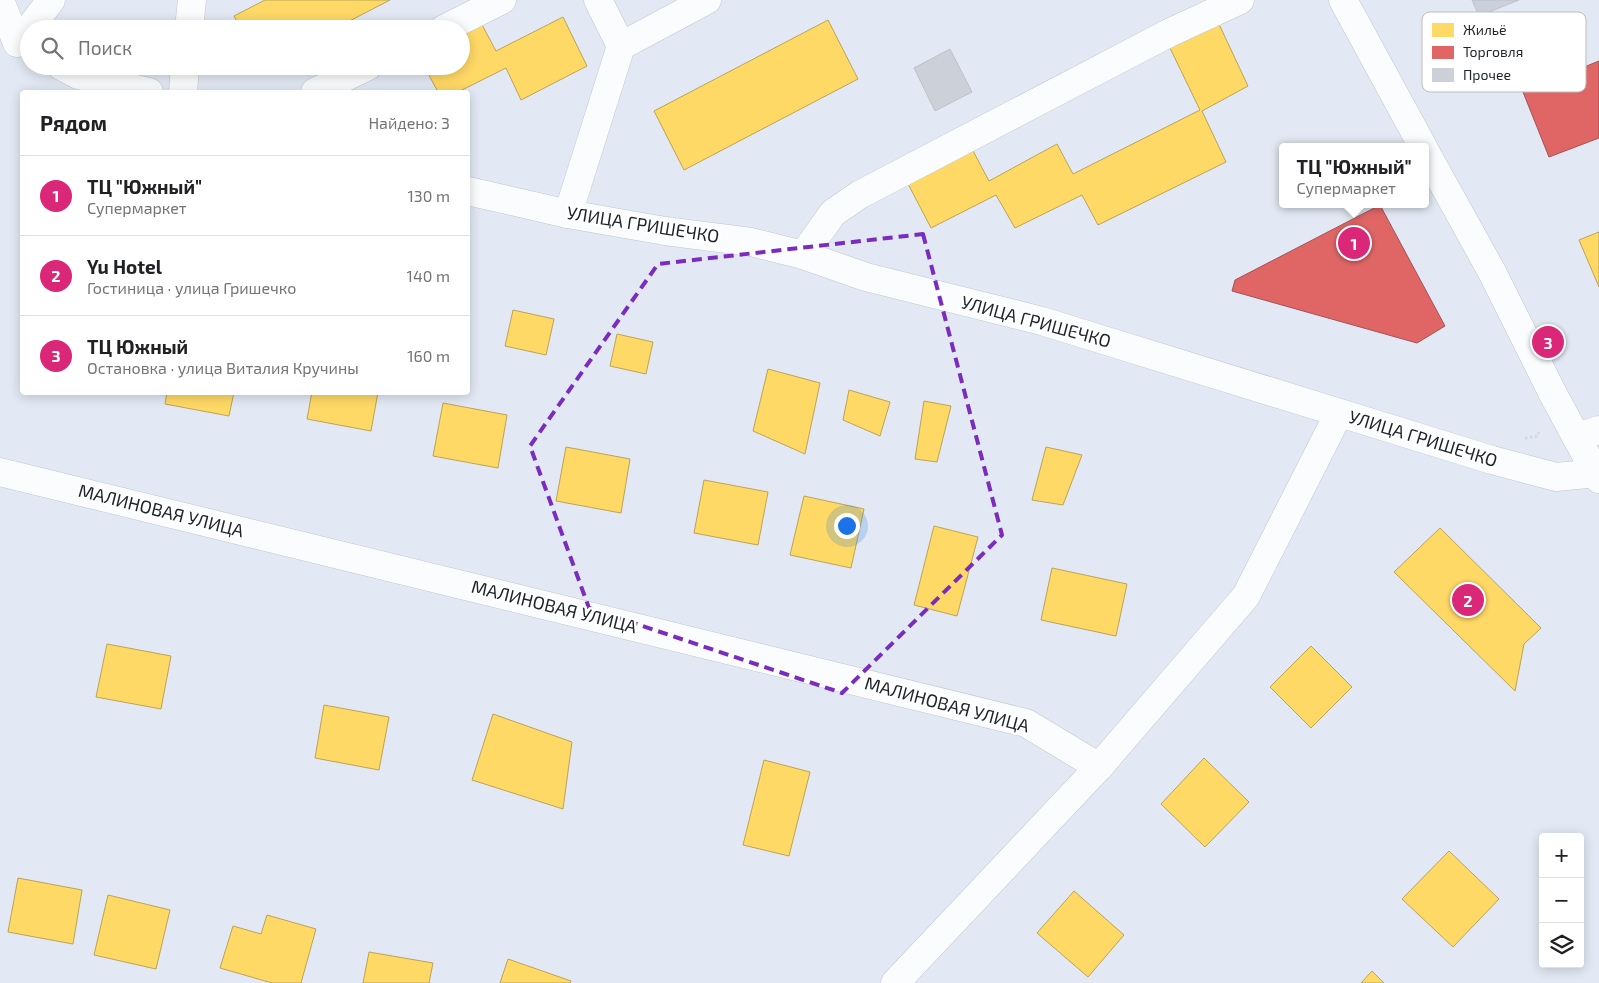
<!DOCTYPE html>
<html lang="ru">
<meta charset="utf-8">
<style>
:root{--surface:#fff;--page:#f2f2f2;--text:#202124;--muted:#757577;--line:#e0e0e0;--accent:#db2777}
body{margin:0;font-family:"Exo 2",sans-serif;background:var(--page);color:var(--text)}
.controls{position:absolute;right:15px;bottom:15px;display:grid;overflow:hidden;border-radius:5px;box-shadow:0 2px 12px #0003}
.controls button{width:45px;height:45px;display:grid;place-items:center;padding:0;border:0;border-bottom:1px solid var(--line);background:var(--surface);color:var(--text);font:25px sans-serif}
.you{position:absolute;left:846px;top:525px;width:18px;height:18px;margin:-12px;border:4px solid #fff;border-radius:50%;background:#1a73e8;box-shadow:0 0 0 8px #1a73e833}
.badge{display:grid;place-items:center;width:32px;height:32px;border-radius:50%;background:var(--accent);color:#fff;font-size:16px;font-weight:700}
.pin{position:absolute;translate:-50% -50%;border:2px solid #fff;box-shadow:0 1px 5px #0006}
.popup{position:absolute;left:1279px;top:143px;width:150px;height:65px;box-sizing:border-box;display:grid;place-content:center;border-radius:5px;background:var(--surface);filter:drop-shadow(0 1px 4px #0005);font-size:16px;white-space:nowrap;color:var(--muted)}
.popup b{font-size:19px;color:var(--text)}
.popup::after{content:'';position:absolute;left:50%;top:100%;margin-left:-10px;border:10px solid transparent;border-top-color:var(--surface)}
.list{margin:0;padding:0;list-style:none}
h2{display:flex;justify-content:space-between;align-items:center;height:65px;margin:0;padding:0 20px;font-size:21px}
h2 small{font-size:16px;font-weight:400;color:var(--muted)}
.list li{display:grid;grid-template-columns:32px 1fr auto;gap:15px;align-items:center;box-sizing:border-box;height:80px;padding:0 20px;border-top:1px solid var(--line)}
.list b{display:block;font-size:19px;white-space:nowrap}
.list p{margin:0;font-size:16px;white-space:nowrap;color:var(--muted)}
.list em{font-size:16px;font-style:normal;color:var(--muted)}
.icon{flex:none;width:28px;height:28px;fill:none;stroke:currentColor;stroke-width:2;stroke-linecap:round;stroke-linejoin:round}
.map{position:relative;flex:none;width:1599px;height:983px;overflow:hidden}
.search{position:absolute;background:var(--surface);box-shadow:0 2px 12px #0003;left:20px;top:20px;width:450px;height:55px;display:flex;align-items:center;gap:12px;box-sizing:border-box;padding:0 18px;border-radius:28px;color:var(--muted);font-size:19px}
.panel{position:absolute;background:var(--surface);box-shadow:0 2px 12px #0003;left:20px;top:90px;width:450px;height:305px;border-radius:5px}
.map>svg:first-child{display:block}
.homes{fill:#ffd966;stroke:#bca355}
.shops{fill:#e06666;stroke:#a65255}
.building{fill:#cbd0d9;stroke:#bcc1ca}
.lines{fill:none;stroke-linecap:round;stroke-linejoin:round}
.minor-casing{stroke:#c1c7cf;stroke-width:29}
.major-casing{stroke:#c1c7cf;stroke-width:29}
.path{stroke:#d6d9dc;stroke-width:3;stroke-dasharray:2.5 2.5;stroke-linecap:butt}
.minor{stroke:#fbfcfd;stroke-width:28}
.major{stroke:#fbfcfd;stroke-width:28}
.marked{fill:none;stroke:#7b2cbf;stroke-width:4;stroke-dasharray:10 6;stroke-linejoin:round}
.labels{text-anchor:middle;stroke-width:5;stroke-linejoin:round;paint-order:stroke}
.street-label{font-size:18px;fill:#1f242c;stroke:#fff}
.key{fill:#fff;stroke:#bcbdc0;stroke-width:1}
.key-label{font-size:14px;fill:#1f242c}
</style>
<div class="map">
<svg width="1599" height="983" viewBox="0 0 1599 983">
<rect width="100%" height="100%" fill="#e2e9f4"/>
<g class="homes">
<polygon points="265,0 390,0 334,29 241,29 234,16"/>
<polygon points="563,17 587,66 521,100 506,68 458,92 438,92 424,66 461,66 461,30 480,21 496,51"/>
<polygon points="828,20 858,79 684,170 654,111"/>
<polygon points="1218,22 1248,86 1202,111 1226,162 1098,225 1082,195 1015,228 996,195 931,228 905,178 971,147 989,181 1057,144 1073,174 1200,110 1169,46"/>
<polygon points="1599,232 1599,287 1579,240"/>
<polygon points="513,310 554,319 546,355 505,346"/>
<polygon points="617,334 653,342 646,374 610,366"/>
<polygon points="768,369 820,383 805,454 753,431"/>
<polygon points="849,390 890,402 880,436 843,420"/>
<polygon points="167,392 234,392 229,416 165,404"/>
<polygon points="312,392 378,392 371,431 307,419"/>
<polygon points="924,401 951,406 937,462 915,459"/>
<polygon points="443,403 507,415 498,468 433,456"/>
<polygon points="566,447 630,459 621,513 556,501"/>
<polygon points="1046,447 1082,455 1063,505 1032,500"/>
<polygon points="704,480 768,492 758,545 694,533"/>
<polygon points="804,496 864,509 851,568 790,555"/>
<polygon points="934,526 978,537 957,616 914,605"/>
<polygon points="1440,528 1541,628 1524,644 1515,691 1394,572"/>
<polygon points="1052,568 1127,584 1116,636 1041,620"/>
<polygon points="107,644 171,656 161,709 96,697"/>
<polygon points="1311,646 1352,687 1311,728 1270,687"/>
<polygon points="324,705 389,717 379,770 315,758"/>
<polygon points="493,714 572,742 563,809 472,780"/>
<polygon points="1204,758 1249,802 1205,847 1161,804"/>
<polygon points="764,760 810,772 789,856 743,845"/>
<polygon points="1449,851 1499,899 1453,947 1402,899"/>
<polygon points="18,878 82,890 73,944 8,932"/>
<polygon points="1074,891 1124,935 1088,977 1037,933"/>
<polygon points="108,895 170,910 156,969 94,955"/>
<polygon points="267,915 316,929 301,983 272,983 220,968 233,926 261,934"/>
<polygon points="369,952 433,963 429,983 363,983"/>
<polygon points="508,959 571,981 570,983 500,983"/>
<polygon points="1372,971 1384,983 1361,983"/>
</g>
<g class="shops">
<polygon points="1599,61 1599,138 1549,157 1523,92"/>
<polygon points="1380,205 1445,326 1417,343 1232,291 1235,280"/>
</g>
<g class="building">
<polygon points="1472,0 1519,0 1479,16"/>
<polygon points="950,49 972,92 935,111 914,68"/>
</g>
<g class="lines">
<g class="minor-casing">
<g id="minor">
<polyline points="1343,0 1423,147"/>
<polyline points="29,29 51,0"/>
<polyline points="189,29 192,0"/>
<polyline points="444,29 502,0"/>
<polyline points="621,46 707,0"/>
<polyline points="61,66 78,75 149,92"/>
<polyline points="183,92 185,66"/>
<polyline points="315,92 368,66"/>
<polyline points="1425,151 1492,272 1553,394 1599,479"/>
<polyline points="468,191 568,214 665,231 751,242 803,255 866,277 1042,321 1492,460 1556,477 1597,473"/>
<polyline points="568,214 621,46 598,0"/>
<polyline points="803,255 833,213 859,195 1169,33 1240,0"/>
<polyline points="1576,437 1599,430"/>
<polyline points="0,472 1026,723 1099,767"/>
<polyline points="895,983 1099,767 1246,596 1339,413"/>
</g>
</g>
<g class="major-casing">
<polyline id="major" points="0,0 17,43"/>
</g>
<polyline class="path" points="1525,438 1538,436 1539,430"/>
<use href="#minor" class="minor"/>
<use href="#major" class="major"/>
</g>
<path class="marked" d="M923 234 1002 535 842 693 589 608 530 446 658 264Z"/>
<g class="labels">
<g class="street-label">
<text transform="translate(643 225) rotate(9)" y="6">УЛИЦА ГРИШЕЧКО</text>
<text transform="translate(1036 322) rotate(15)" y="6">УЛИЦА ГРИШЕЧКО</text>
<text transform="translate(1423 439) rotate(17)" y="6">УЛИЦА ГРИШЕЧКО</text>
<text transform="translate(161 511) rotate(14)" y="6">МАЛИНОВАЯ УЛИЦА</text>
<text transform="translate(554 607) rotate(14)" y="6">МАЛИНОВАЯ УЛИЦА</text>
<text transform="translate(947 705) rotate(15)" y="6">МАЛИНОВАЯ УЛИЦА</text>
</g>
</g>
<rect x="1422" y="12" width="164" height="80" rx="8" class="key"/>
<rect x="1432" y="23" width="22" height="14" fill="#ffd966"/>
<rect x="1432" y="46" width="22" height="13" fill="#e06666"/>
<rect x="1432" y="68" width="22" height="14" fill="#cbd0d9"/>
<g class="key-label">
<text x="1463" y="35">Жильё</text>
<text x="1463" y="57">Торговля</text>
<text x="1463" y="80">Прочее</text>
</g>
</svg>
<div class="controls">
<button>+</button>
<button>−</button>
<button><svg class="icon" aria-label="layers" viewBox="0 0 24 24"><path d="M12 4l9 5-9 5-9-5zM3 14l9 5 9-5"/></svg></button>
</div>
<div class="you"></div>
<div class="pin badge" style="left:1354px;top:243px">1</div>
<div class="popup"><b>ТЦ &quot;Южный&quot;</b>Супермаркет</div>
<div class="pin badge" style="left:1468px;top:600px">2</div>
<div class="pin badge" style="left:1548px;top:342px">3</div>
<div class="search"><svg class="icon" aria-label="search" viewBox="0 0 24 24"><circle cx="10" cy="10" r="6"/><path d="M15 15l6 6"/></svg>Поиск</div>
<section class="panel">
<h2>Рядом<small>Найдено: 3</small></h2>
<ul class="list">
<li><span class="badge">1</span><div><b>ТЦ &quot;Южный&quot;</b><p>Супермаркет</p></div><em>130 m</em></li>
<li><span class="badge">2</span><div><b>Yu Hotel</b><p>Гостиница · улица Гришечко</p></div><em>140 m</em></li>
<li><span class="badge">3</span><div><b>ТЦ Южный</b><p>Остановка · улица Виталия Кручины</p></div><em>160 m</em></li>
</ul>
</section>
</div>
